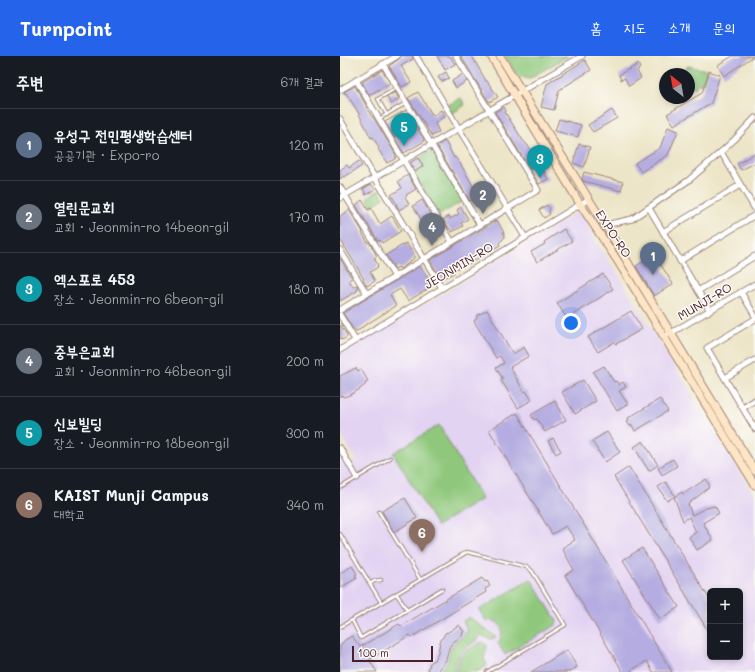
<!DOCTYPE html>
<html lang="ko">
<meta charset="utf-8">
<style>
:root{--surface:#171b24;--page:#242831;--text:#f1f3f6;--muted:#9ea1a6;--line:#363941;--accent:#2563eb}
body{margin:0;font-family:Mali,"Poor Story",sans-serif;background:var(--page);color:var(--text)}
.controls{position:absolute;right:12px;bottom:12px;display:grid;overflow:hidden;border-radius:6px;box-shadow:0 2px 6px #0003}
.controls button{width:36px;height:36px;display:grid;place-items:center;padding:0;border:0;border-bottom:1px solid var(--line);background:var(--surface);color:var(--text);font:20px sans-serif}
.compass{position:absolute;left:319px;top:12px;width:36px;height:36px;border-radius:50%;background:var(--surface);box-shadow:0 2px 6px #0003;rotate:329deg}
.scale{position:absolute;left:12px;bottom:10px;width:81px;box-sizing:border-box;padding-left:4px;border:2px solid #4a1f2b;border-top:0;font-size:11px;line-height:14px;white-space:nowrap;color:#4a1f2b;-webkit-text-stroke:3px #fdfcf7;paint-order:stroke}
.you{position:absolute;left:231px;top:267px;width:14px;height:14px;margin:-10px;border:3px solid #fff;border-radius:50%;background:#1a73e8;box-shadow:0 0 0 6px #1a73e833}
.badge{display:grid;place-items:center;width:26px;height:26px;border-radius:50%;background:var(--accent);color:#fff;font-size:13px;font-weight:700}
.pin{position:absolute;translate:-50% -33px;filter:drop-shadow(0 1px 2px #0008)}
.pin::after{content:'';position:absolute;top:21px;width:14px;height:12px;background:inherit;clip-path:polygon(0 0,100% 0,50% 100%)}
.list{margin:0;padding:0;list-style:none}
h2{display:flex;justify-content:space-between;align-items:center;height:52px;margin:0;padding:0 16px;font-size:17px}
h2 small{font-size:13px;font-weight:400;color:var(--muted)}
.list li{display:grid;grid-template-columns:26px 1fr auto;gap:12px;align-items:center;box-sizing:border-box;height:72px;padding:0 16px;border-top:1px solid var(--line)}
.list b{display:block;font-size:15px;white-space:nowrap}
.list p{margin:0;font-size:13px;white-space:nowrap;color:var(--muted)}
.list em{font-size:13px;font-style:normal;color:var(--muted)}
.map{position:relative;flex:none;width:415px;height:616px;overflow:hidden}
header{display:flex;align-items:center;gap:24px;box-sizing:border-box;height:56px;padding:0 20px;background:var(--accent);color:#fff}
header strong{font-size:19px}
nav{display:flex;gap:22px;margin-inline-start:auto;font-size:14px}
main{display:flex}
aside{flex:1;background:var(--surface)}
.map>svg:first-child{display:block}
.built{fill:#e3d3f2;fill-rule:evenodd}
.green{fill:#8fc87b;stroke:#6c7453}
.building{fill:#b5ade1}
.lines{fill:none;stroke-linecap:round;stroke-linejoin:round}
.lane-casing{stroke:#9c8279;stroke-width:4.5}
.street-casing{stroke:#9c8279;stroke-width:7}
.secondary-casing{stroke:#9c8279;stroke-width:9}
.lane{stroke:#fff;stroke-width:2.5}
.street{stroke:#fff;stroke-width:5}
.secondary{stroke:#fde5c5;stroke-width:7}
.labels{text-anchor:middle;stroke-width:3;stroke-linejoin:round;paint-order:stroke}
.street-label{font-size:12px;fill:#4a1f2b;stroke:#fdfcf7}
</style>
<header>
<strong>Turnpoint</strong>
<nav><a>홈</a><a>지도</a><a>소개</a><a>문의</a></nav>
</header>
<main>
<aside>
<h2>주변<small>6개 결과</small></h2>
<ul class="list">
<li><span class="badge" style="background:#5c6f8a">1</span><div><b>유성구 전민평생학습센터</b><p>공공기관 · Expo-ro</p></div><em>120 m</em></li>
<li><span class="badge" style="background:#6b7280">2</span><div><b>열린문교회</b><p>교회 · Jeonmin-ro 14beon-gil</p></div><em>170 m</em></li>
<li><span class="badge" style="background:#0f9aa8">3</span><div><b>엑스포로 453</b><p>장소 · Jeonmin-ro 6beon-gil</p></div><em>180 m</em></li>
<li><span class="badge" style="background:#6b7280">4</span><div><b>중부은교회</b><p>교회 · Jeonmin-ro 46beon-gil</p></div><em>200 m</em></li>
<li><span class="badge" style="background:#0f9aa8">5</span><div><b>신보빌딩</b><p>장소 · Jeonmin-ro 18beon-gil</p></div><em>300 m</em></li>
<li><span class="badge" style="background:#8d6e63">6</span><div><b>KAIST Munji Campus</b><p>대학교</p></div><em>340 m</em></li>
</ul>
</aside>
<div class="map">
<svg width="415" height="616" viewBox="0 0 415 616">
<rect width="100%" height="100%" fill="#fdfcf7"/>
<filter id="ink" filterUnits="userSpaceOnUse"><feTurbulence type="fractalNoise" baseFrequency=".025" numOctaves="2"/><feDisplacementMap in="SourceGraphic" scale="8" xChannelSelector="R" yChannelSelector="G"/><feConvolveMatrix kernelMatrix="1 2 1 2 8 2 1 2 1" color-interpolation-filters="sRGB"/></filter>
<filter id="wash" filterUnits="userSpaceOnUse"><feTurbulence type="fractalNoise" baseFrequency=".012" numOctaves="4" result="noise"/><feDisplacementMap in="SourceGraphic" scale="16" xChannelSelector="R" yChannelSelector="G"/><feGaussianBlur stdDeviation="0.9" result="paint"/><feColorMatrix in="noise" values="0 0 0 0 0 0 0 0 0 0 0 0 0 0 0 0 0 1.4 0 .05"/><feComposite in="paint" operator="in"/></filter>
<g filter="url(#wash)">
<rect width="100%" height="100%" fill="#ede5c7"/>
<path class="built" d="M236 157 242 158 248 165 249 172 256 186 272 209 415 440V616H0V396L8 408 16 404 0 377V298L106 236ZM370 535H400V601H370Z"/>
<g class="green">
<polygon points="165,0 228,0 190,22 178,21"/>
<polygon points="348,10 367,14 364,26 357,28 355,32 349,30 349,18 343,18 343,13"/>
<polygon points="121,42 125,49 111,58 106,50"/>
<polygon points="92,94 123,145 99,159 73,117 84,110 79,102"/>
<polygon points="39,134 44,142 32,150 27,142"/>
<polygon points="99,369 142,443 97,470 53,397"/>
<path d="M191 523 217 565 216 569 165 599 158 587C163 580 164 566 153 565 150 564 148 565 146 565L139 554Z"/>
<polygon points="129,561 156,581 151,583 140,579 136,585 123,594 119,599 117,604 115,616 99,616 104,611 108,603 111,591 116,585 125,579 124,578 128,575 123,565"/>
<polygon points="142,586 147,589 144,602 147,610 137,616 117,616 120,601 124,596"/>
</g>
<g id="blocks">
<g class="building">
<polygon points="61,0 72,0 73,3 61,10 71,26 62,31 49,10 59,3"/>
<polygon points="97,0 110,0 115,8 105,14"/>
<polygon points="121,0 132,0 146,25 147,25 158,41 149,46"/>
<polygon points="393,0 414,0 384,20 378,10 379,8"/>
<polygon points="245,4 251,14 219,34 214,54 201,51 207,28"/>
<polygon points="298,8 300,12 297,15 301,22 289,30 285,22 281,24 279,19"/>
<polygon points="42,14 50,27 29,39 22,26"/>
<polygon points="369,15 380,19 371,47 334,69 327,58 362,37"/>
<polygon points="106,16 109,22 103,25 101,25 98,21"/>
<polygon points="123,18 127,25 116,32 112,25"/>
<polygon points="15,30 27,51 26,51 32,61 33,61 56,99 55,103 47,107 38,93 39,92 33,81 31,82 18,56 6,37 5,38 4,36"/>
<polygon points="55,36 59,43 51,48 47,41"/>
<polygon points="78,36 93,60 101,54 105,60 95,67 99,76 92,80 68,42"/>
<polygon points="164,51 166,55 165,56 182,83 189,91 208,123 199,128 155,56"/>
<polygon points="66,54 84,83 83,86 64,97 45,66"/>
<polygon points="272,54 277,62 253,76 248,69"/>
<polygon points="219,63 241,69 238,81 215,75"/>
<polygon points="328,71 338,75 328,99 301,116 295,107 320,92"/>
<polygon points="105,85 114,102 115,101 121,109 144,149 141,151 140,150 138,151 136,150 132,144 130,145 97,90"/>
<polygon points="239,88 250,91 244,111 233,107"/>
<polygon points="415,97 415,107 401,114 397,108"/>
<polygon points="78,102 83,110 75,116 71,109 71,106"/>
<polygon points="19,105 22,110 4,121 4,120 0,123 0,114 7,109 9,112"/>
<polygon points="244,116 283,126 281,135 243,125 242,123"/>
<polygon points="68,119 76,133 66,139 67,140 65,141 69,148 59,154 56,148 57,148 51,139 62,132 58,125"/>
<polygon points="31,128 35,133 26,139 23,133"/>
<polygon points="22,144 28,154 31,152 40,168 52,160 61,175 42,187 40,184 38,185 16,149"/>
<polygon points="82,144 99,172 98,173 98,174 94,177 98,184 95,186 73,150"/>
<polygon points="207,149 210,153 209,155 210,158 204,162 199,154"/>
<polygon points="121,151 128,163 121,167 123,170 112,176 103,164 109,160 110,163 119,158 117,154"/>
<polygon points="9,154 23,176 22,177 28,187 29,186 37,200 34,202 38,209 37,210 38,211 30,216 35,225 27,230 23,223 24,223 0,183 0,160"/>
<polygon points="157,164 163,175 165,181 159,187 160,189 127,209 126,207 113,215 114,217 101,223 90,204"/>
<polygon points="224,173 232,185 197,206 191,196 205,188 204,186"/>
<polygon points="66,187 74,199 74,202 69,207 60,213 59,211 55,213 46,199"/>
<polygon points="314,198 333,228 314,240 296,210"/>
<polygon points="0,202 12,222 9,224 13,231 17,229 18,232 17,235 0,245"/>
<polygon points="80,210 91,227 91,231 68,245 60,233 50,239 56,250 22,271 22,272 17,275 14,274 3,257"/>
<polygon points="263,218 273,233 227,263 217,247"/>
<polygon points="147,254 173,298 184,291 189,300 170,311 184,336 186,335 192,344 178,352 161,324 163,323 156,312 164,307 160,300 156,302 134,265 137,262 136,260"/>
<polygon points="291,255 302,273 276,288 274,286 258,296 248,281"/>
<polygon points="0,269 7,279 7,281 2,284 0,282"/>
<polygon points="264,310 274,326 276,325 279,329 283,326 286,331 279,335 288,348 277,355 253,316"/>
<polygon points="16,312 18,315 21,313 28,325 25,327 26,328 20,333 10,339 3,341 2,339 0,341 0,320"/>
<polygon points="243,324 256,345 235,358 222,336"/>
<polygon points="320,343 328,355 295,375 292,369 290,370 287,366 289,365 288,362"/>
<polygon points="215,345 226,364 205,376 197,363 194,364 191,359"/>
<polygon points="177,357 332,616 313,616 307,605 289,616 283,616 225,519 234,514 222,492 235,484 226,470 212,478 149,374"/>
<polygon points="267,376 280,396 265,406 252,385"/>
<polygon points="213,382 221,395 216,398 208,385"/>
<polygon points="303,385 318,409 309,415 294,391"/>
<polygon points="333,403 337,410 322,419 318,412"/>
<polygon points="289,411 370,544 370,578 274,421"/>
<polygon points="366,423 370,431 348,448 352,459 366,452 375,450 379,457 363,467 373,484 357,494 349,481 356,476 349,461 343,465 334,441 342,436 343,438"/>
<polygon points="326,426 335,440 327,445 318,431"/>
<polygon points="65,442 77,462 54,476 42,455"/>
<polygon points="302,492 339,551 320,563 283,504"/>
<polygon points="12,510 17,518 15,519 17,522 0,532 0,517"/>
<polygon points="142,522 145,526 147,525 150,530 145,533 146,536 72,581 70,579 29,604 37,616 0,616 0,590 5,584 12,580 20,591 59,568 61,570"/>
<polygon points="119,569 124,576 122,577 123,579 112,587 109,592 106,604 100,612 96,616 90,616 87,612 90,610 89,608 93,605 96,602 98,596 100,586 106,576 107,577"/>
<polygon points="227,594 237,611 229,616 191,616"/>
</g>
</g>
</g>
<g filter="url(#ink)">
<use href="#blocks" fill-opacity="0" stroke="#9c8279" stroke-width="1"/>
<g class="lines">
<g class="lane-casing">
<g id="lane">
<polyline points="47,59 38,43 57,32"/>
<polyline points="39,63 66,47"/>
<polyline points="0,432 50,402"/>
<polyline points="39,456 80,523"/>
<polyline points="0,478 41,546"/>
<polyline points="30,528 34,525 41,524"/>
<polyline points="56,538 58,540 67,554"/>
<polyline points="12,564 21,582 102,533"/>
<polyline points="0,571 127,496 187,511 192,515 211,546 225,569 147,616"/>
</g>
</g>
<g class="street-casing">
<g id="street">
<polyline points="76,0 119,73 185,181"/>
<polyline points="43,8 140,169"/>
<polyline points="16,24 112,186"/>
<polyline points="0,34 57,0"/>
<polyline points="0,63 35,122 102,232"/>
<polyline points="381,96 415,153"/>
<polyline points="0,131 55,221"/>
<polyline points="0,142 242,0"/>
<polyline points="309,152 370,255"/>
<polyline points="265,169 292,163 349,124 381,96 395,83 415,62"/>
<polyline points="323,176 400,129"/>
<polyline points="0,194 27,238"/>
<polyline points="340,205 415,159"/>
<polyline points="358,235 415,200"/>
<polyline points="401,236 415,260"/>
<polyline points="0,254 198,134 116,0"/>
<polyline points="0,259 15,284"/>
<polyline points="415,263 367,292 415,373"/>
<polyline points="324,281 415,228"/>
<polyline points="0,294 249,143"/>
<polyline points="385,322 415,304"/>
<polyline points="403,352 415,344"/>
<polyline points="0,392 17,422"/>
</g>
</g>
<g class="secondary-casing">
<g id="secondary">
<polyline points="151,0 240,148 277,204 415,429"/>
<polyline points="160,0 265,169 415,415"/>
</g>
</g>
<use href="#lane" class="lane"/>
<use href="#street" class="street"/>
<use href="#secondary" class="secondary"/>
</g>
</g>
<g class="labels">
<g class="street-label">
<text transform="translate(273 178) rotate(57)" y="4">EXPO-RO</text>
<text transform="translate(119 210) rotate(-31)" y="4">JEONMIN-RO</text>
<text transform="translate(365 246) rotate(-31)" y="4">MUNJI-RO</text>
</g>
</g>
</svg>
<div class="controls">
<button>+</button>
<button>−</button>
</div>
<svg class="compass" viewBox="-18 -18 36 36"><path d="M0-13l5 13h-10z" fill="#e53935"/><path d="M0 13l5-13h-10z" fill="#9ea1a6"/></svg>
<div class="scale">100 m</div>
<div class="you"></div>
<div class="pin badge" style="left:313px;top:219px;background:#5c6f8a">1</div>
<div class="pin badge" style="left:143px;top:158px;background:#6b7280">2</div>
<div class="pin badge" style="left:200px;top:122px;background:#0f9aa8">3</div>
<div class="pin badge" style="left:92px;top:190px;background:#6b7280">4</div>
<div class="pin badge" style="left:64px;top:90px;background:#0f9aa8">5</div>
<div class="pin badge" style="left:82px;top:496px;background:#8d6e63">6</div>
</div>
</main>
